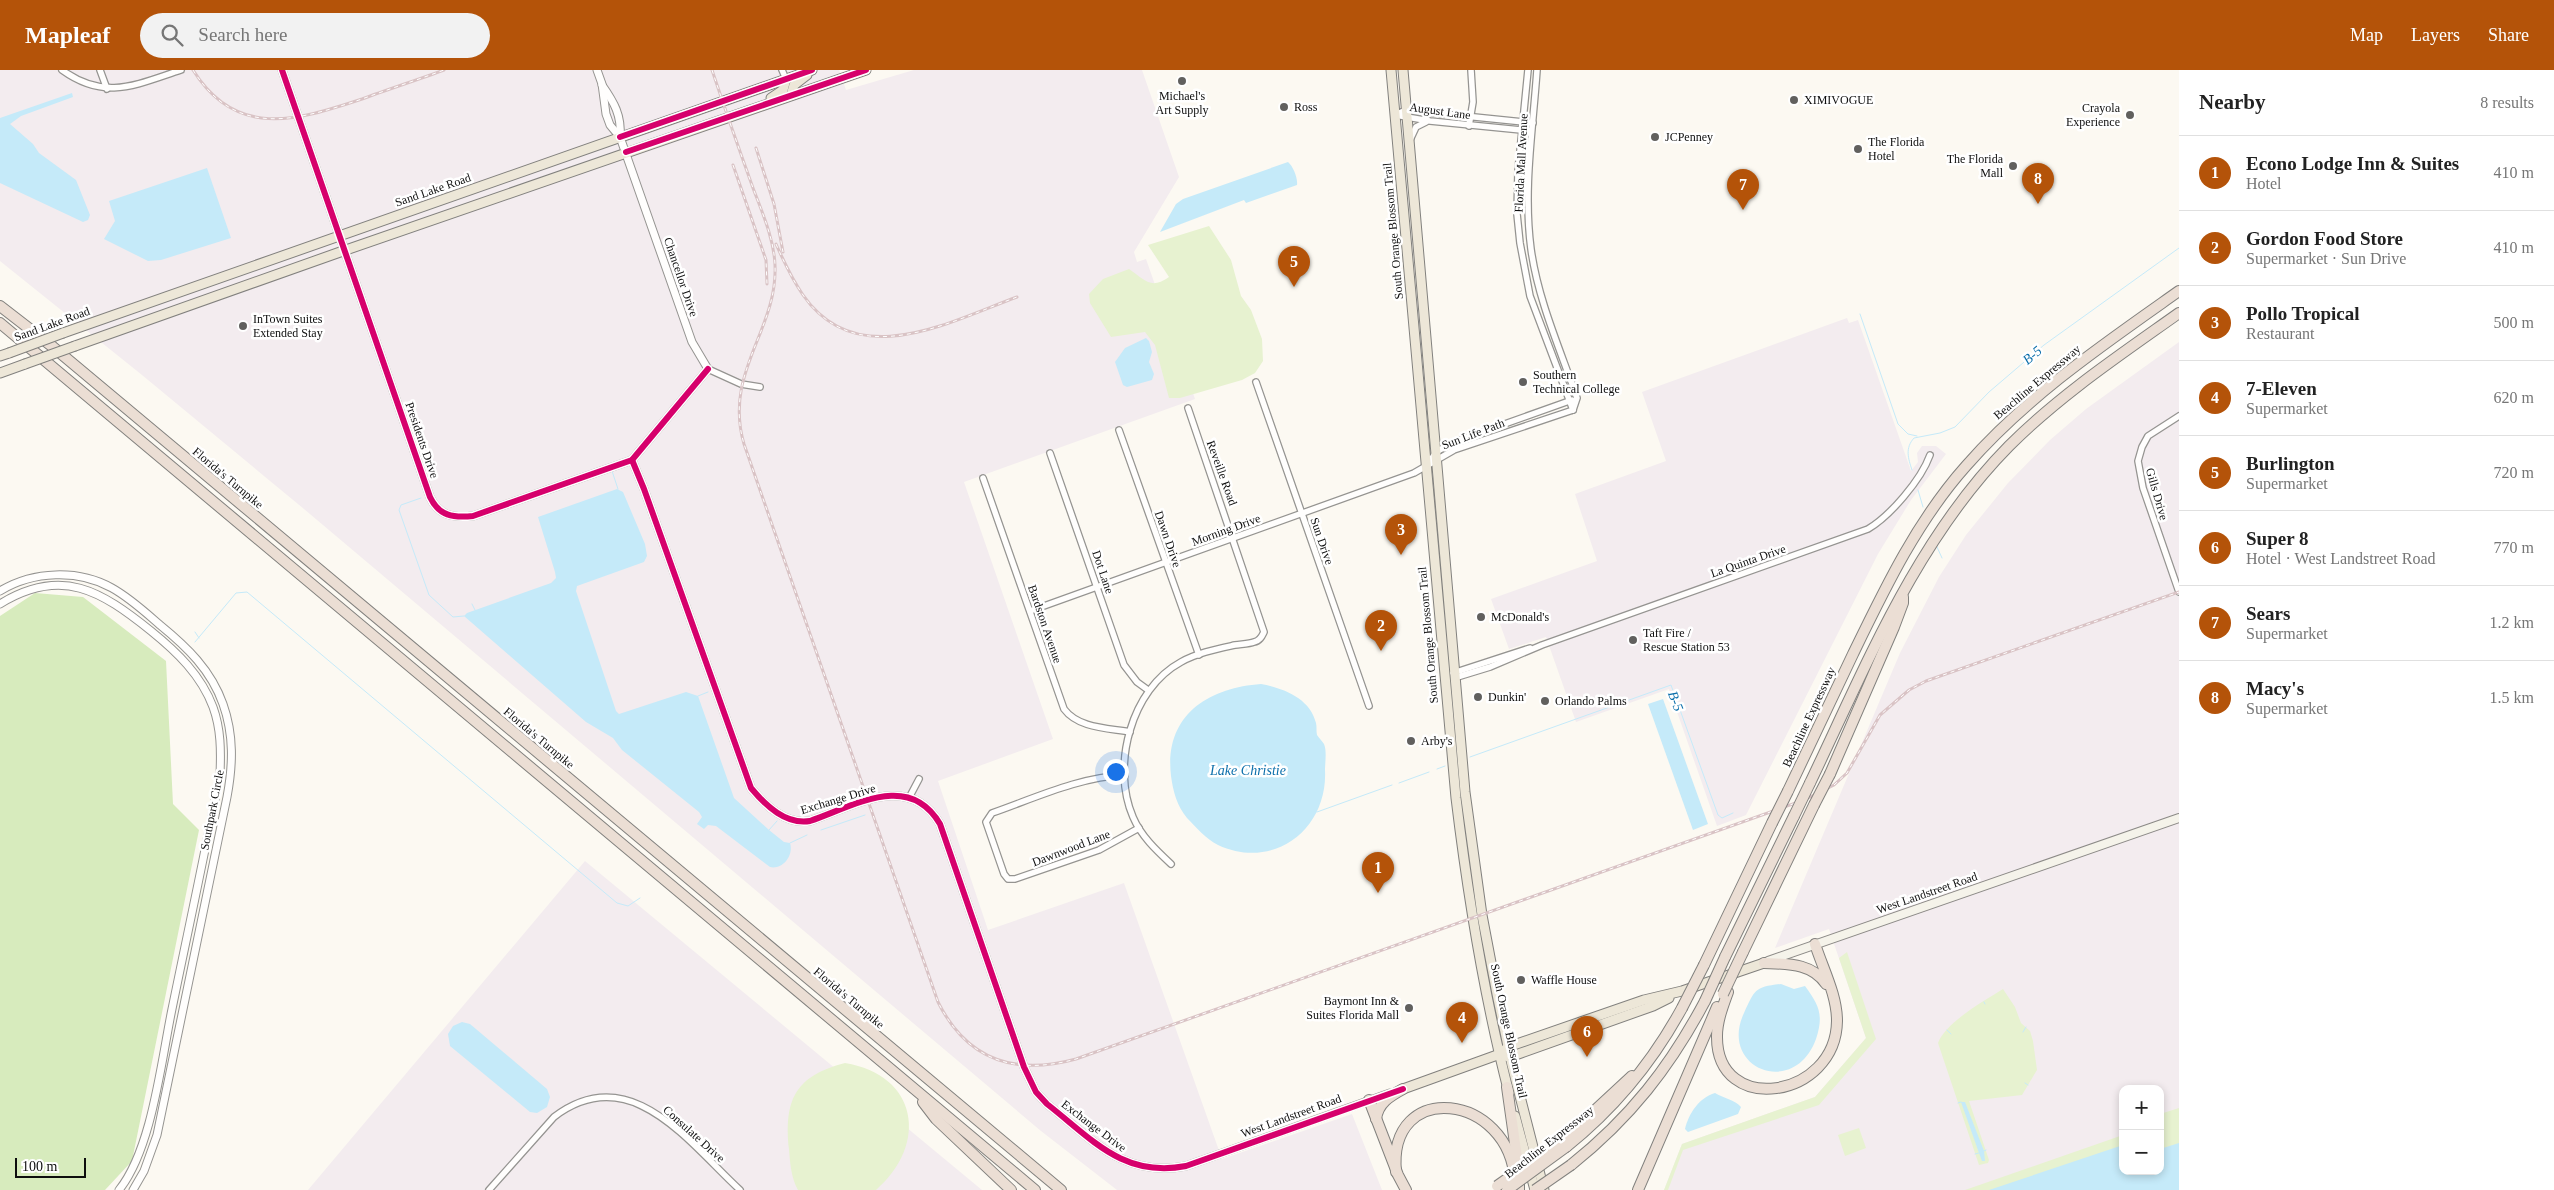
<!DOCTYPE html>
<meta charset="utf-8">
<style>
:root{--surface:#fff;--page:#f2f2f2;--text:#222;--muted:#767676;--line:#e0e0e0;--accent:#b45309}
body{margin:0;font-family:"Times New Roman",serif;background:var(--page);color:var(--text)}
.controls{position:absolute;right:15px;bottom:15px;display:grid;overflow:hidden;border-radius:10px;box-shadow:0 2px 8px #0003}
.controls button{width:45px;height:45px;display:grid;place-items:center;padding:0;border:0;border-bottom:1px solid var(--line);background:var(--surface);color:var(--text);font:25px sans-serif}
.scale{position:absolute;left:15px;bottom:12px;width:71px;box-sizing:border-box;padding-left:5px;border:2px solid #0e0e0e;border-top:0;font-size:14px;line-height:18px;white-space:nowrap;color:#0e0e0e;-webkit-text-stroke:4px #fff;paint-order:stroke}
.you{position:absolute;left:1115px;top:701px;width:18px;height:18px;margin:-12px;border:4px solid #fff;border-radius:50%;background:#1a73e8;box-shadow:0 0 0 8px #1a73e833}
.badge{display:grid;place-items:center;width:32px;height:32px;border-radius:50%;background:var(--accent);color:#fff;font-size:16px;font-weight:700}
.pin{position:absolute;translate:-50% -41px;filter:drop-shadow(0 1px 2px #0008)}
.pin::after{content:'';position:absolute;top:26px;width:18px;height:15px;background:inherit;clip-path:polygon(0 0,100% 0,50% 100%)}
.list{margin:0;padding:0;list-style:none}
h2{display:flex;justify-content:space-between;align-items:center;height:65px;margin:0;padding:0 20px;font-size:21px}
h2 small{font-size:16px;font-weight:400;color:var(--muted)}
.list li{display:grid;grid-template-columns:32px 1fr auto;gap:15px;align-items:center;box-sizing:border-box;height:75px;padding:0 20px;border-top:1px solid var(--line)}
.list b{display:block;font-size:19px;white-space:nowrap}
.list p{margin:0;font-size:16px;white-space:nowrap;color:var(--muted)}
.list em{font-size:16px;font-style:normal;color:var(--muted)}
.icon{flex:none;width:28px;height:28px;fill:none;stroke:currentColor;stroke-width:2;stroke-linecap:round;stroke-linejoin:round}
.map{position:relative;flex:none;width:2179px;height:1120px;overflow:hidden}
header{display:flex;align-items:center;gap:30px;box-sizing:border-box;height:70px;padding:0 25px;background:var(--accent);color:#fff}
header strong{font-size:24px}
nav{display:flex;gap:28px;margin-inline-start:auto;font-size:18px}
.search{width:350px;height:45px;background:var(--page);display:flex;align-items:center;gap:12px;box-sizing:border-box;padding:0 18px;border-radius:28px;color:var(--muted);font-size:19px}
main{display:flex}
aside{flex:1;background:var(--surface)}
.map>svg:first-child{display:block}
.industrial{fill:#f3ecef;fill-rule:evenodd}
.green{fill:#e7f2d0}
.forest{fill:#d7ebbd}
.water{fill:#c5eaf9}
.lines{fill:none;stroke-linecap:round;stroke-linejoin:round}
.stream{stroke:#c5eaf9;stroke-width:1}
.minor-casing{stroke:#959491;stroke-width:8}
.tertiary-casing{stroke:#959491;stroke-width:9}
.secondary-casing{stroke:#8c8a87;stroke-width:10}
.primary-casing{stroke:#82817e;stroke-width:11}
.motorway-casing{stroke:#82817e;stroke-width:12}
.minor{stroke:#fffefd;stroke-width:5.5}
.tertiary{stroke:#fffefd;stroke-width:7}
.secondary{stroke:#f5f3ea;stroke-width:8}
.primary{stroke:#ede7d8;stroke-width:9}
.motorway{stroke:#ebded4;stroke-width:10}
.rail-casing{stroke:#d9c3c5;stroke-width:3}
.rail{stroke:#fff;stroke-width:1;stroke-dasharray:4;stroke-linecap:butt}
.primary-bridge-casing{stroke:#82817e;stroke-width:11;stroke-linecap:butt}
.motorway-bridge-casing{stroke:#82817e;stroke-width:12;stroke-linecap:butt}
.primary-bridge{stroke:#ede7d8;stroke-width:9}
.motorway-bridge{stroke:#ebded4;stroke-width:10}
.cycleway-casing{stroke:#fff;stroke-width:9}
.cycleway{stroke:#d6006c;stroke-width:6}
.poi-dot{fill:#61605e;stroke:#fff;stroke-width:2}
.labels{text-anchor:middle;stroke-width:5;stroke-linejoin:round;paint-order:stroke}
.poi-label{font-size:12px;fill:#0e0e0e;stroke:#fff;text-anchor:start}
.street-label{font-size:12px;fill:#0e0e0e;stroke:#fff}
.water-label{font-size:14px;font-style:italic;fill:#0c6fab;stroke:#fff}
</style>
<header>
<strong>Mapleaf</strong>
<div class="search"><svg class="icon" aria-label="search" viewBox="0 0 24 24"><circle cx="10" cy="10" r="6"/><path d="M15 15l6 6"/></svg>Search here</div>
<nav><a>Map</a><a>Layers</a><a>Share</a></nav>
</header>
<main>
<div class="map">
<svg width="2179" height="1120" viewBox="0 0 2179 1120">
<rect width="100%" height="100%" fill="#fcf9f2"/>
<g class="industrial">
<polygon points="0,0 839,0 846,20 914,0 1142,0 1179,107 1134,182 1137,192 1146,189 1195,329 964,412 1053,669 938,711 988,860 1124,813 1222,1089 1352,1044 1382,1120 1117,1120 1041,1061 304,439 142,305 0,191"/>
<polygon points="1847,248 1849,253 1858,250 1911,401 1918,392 1917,383 1922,376 1936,376 1946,384 1911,430 1878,484 1746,745 1717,756 1669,619 1576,652 1546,567 1509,579 1491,529 1597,491 1575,424 1666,391 1642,322"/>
<path d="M2179 272V1120H1664L1682 1074 1815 1027 1866 968 1829 859 1775 878 1900 583 1939 507 1966 465 2008 413 2050 370 2086 339ZM2123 1019H2160V1101H2123Z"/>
<polygon points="585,791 982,1120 308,1120"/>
</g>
<g class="green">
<path d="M1209 156 1231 190 1241 226 1251 240 1262 269 1263 291 1255 303 1242 310 1180 328H1169L1155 275 1145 262 1111 267 1090 233 1089 224 1103 209 1129 199C1145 210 1151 220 1169 207L1148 175Z"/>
<polygon points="1847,882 1876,969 1819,1035 1683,1080 1668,1120 1664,1120 1682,1074 1815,1027 1866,968 1839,888"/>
<path d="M2003 919 2015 937 2021 953 2030 961 2033 971 2037 1000 2022 1025 1969 1031 1989 1090 1988 1093 1979 1095 1938 973C1946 952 1984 931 2003 919Z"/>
<path d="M845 993C918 1005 929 1074 876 1120H798C791 1108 790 1092 789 1079 784 1030 795 1006 845 993Z"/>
<polygon points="2179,1038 2179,1120 1965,1120 2123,1065 2123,1101 2160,1101 2160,1044"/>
<polygon points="1859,1058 1866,1078 1845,1086 1838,1065"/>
</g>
<polygon class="forest" points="35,523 83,527 166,591 173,734 199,760 132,1091 105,1120 0,1120 0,546"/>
<g class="water">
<polygon points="72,23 73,27 21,46 10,54 33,74 39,83 76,110 90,145 88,150 83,152 0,113 0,48"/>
<path d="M1288 92C1293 96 1298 108 1297 115L1246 133 1244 130 1160 162 1176 134 1183 129Z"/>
<polygon points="207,98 231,168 161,190 148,191 104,169 115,151 109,131"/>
<polygon points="1146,268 1149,271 1152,282 1149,292 1154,304 1152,310 1127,317 1123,315 1115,292 1125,278"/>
<path d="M617 419 623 422 645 474 647 486 644 492 577 516 576 521 616 641 619 644 686 622 698 626 734 728 769 760 784 772 790 773C794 785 783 800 770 797L716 756 708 755 704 759 697 754 702 747 699 742 622 680 613 668 586 652 464 546 467 543 551 513 556 508 555 502 538 447Z"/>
<path d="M1261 614C1283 618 1310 628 1316 653 1317 657 1316 661 1317 665 1319 668 1322 671 1324 674 1327 681 1325 693 1325 700 1328 759 1274 801 1218 775 1206 769 1196 757 1187 748 1177 736 1173 721 1171 706 1164 646 1207 618 1261 614Z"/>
<polygon points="1663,629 1708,754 1693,760 1648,634"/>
<path d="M1781 914 1794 919 1805 916C1819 935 1824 945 1816 969 1794 1029 1718 998 1744 943 1755 920 1754 917 1781 914Z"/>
<polygon points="462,952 470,954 547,1019 550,1027 547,1037 537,1043 530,1042 450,976 448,964 453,956"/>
<path d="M1715 1023C1723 1028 1735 1030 1741 1037L1738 1044 1688 1062 1685 1059C1689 1043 1699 1028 1715 1023Z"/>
<polygon points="1961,1032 1965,1032 1984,1081 1985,1091 1982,1091 1979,1083"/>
<polygon points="2179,1073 2179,1120 1989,1120 2123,1075 2123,1101 2160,1101 2160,1079"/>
</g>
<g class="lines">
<g class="stream">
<polyline points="1860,244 1898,354 1908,364 1917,366"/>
<path d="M1912 400C1908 388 1905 378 1914 368L1940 363 1955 357 1989 322 2044 275 2179 178"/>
<polyline points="612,401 618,419"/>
<polyline points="1918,420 1923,437"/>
<polyline points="421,428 401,435 399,440 429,525 453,547 464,546"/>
<polyline points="1937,477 1942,488"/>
<polyline points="472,534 475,540"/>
<polyline points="195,562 199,568"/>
<polyline points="195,572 236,523 247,522 617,833 628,836 640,828"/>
<polyline points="698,626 708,622"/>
<polyline points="1470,687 1671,615 1718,745 1722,748 1733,743"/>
<polyline points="1437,699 1445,696"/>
<polyline points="1399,713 1429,702"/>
<polyline points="1317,742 1392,715"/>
<polyline points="769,760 777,751"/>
<polyline points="821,760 865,745"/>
<polyline points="790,773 807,765"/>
<polyline points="1984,932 1985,934"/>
<polyline points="1947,960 1951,964"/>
<polyline points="2023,962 2026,957"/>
<polyline points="2025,1013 2028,1015"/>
<polyline points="1958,1033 1961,1032"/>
<polyline points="1984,1081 1986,1080"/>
<polyline points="1975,1084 1979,1083"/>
</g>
<g class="minor-casing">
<g id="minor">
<path d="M62 0C105 31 135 15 181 0"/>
<polyline points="100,0 107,19"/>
<polyline points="782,0 786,9"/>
<polyline points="1528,0 1518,101 1517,144 1520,173 1530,226 1573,340"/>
<path d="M1537 0C1533 59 1523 119 1531 179 1538 230 1560 279 1577 328L1573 340"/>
<polyline points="1395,45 1406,40 1533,53"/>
<polyline points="1395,45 1430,51 1531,61"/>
<polyline points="1469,56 1473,32 1471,0"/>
<polyline points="1410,70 1416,57 1426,52"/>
<polyline points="708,299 741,314 760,317"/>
<polyline points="1256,312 1369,636"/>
<polyline points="2179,346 2148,366 2142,377 2138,391 2143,418 2179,522"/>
<polyline points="1119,360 1199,585"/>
<polyline points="1050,383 1124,595 1137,612 1148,620"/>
<polyline points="1428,394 1436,382 1454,372 1572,330"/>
<path d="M983 408 1064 639C1078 658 1107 658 1130 662"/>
<polyline points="1030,541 1414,403 1454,380 1573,340"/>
<polyline points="1453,603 1530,578"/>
<path d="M1454 608 1490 597 1542 575 1868 459C1890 446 1921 410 1930 385"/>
<path d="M1125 705C1079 707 1035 728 992 743L986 752 1004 804 1008 809H1015L1099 780 1139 758"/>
<polyline points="910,726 919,709"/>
<path d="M1171 794C1156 780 1141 766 1133 747 1111 696 1131 619 1181 592 1197 583 1217 579 1235 575 1241 574 1249 574 1254 572 1260 571 1262 566 1264 562L1188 338"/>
<path d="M489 1120 554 1047C630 989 688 1072 740 1120"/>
</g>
</g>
<g class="tertiary-casing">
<g id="tertiary">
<path d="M282 0 430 427C439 446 453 448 473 446L632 390 708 299 692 272 620 67 610 55 606 44 602 14 597 0"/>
<path d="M602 15C614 32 622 46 620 67"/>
<path d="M632 390 644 419 751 718C766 736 786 755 810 751 854 736 909 701 940 754L1024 997 1036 1022 1047 1034C1092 1069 1123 1108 1186 1096L1390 1023"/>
<path d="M0 521C33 501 78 499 112 518 130 528 145 542 160 555 187 577 211 600 223 634 234 665 233 695 227 727L157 1065 144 1101 133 1120"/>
<path d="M0 534C62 496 101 521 151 561 177 582 201 605 213 637 221 659 221 681 220 704 205 783 188 861 172 939 161 992 152 1079 119 1120"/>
</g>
</g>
<g class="secondary-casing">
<polyline id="secondary" points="1768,891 2179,748"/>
</g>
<g class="primary-casing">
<g id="primary">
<path d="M1391 0 1456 728C1468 827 1484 926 1509 1023"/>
<polyline points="1403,0 1465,722 1482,845 1497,924 1512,995 1544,1120"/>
<polyline points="791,25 794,15 807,5"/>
<polyline points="771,28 783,20 786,9"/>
<polyline points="63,263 812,0"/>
<polyline points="75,276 343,181 866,0"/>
<polyline points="0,286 9,283"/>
<polyline points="0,303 25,294"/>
<polyline points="1505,986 1510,987 1521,983 1653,936 1669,928"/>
<polyline points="1403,1019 1500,984 1508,977 1644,930 1682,921 1764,893"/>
<polyline points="1515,1046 1535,1120"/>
</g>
</g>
<g class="motorway-casing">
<g id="motorway">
<polyline points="0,236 53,277 1061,1120"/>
<polyline points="0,253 1035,1120"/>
<polyline points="1830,704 1894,557 1903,533 1903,527"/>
<path d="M1810 713C1866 596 1916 470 2009 376 2060 325 2120 285 2179 243"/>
<path d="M1788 721C1810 675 1832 629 1853 584 1885 518 1917 451 1966 396 2027 326 2104 274 2179 221"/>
<polyline points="1743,882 1814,735"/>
<polyline points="1725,887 1794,746"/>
<path d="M1764 893C1788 894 1812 893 1826 914"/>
<polyline points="1704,895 1772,753"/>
<path d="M1728 922C1723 936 1717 951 1717 966 1716 1047 1836 1029 1837 951 1837 925 1823 899 1815 874"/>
<polyline points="1507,1017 1519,1102 1519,1120"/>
<polyline points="1369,1030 1398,1105 1406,1120"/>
<polyline points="923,1032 936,1049 1011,1120"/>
<path d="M1376 1049C1378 1033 1390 1026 1403 1019"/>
<polyline points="1564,1069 1632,1006"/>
<path d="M1566 1077C1615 1038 1652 993 1682 938"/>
<path d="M1571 1095C1630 1048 1670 997 1705 931"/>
<path d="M1396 1102C1387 1008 1510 1023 1515 1111"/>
<polyline points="1638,1120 1717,937"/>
</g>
</g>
<use href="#minor" class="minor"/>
<use href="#tertiary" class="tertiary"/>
<use href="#secondary" class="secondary"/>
<use href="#primary" class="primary"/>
<use href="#motorway" class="motorway"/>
<g class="rail-casing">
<g id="rail">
<path d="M193 0C236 69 296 51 362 29 389 19 417 10 444 0"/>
<path d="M712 0C725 39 739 79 753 118 762 142 774 169 775 195 778 260 723 302 744 374L938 932C967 990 1014 1006 1076 989L1804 730 1834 715 1847 703 1880 645 1909 620 1926 611 2179 522"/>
<polyline points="756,78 774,134 783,182"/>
<polyline points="733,95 766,190 767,214"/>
<path d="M776 174C784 192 792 209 803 225 857 303 949 252 1017 227"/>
</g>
</g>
<use href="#rail" class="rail"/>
<g class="primary-bridge-casing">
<g id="primary-bridge">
<polyline points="9,283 63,263"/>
<polyline points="25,294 75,276"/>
</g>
</g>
<g class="motorway-bridge-casing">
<g id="motorway-bridge">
<polyline points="1814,735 1830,704"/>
<polyline points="1794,746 1810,713"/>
<polyline points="1772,753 1788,721"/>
<polyline points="1723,924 1743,882"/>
<polyline points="1705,931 1725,887"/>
<polyline points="1682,938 1704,895"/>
<polyline points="1497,1116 1564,1069"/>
<polyline points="1507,1120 1566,1077"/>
<polyline points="1535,1120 1571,1095"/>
</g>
</g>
<use href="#primary-bridge" class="primary-bridge"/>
<use href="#motorway-bridge" class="motorway-bridge"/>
<g class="cycleway-casing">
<g id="cycleway">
<path d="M282 0 430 427C439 446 453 448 473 446L632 390 708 299"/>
<polyline points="620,67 812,0"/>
<polyline points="626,82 866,0"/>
<path d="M632 390 644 419 751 718C766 736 786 755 810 751 854 736 909 701 940 754L1024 997 1036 1022 1047 1034C1092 1069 1123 1108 1186 1096L1403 1019"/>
</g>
</g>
<use href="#cycleway" class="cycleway"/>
</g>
<g class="poi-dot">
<circle cx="1182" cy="11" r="5"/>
<circle cx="1794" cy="30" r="5"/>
<circle cx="1284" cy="37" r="5"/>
<circle cx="2130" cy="45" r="5"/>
<circle cx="1655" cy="67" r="5"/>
<circle cx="1858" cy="79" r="5"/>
<circle cx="2013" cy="96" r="5"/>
<circle cx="243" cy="256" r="5"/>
<circle cx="1523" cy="312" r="5"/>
<circle cx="1481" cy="547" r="5"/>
<circle cx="1633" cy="570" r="5"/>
<circle cx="1478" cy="627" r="5"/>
<circle cx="1545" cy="631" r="5"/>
<circle cx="1411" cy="671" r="5"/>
<circle cx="1521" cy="910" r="5"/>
<circle cx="1409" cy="938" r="5"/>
</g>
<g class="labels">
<g class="poi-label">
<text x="1182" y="30" text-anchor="middle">Michael's<tspan x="1182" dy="14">Art Supply</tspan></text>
<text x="1804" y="34">XIMIVOGUE</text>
<text x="1294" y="41">Ross</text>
<text x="2120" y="42" text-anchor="end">Crayola<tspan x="2120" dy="14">Experience</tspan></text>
<text x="1665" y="71">JCPenney</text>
<text x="1868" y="76">The Florida<tspan x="1868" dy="14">Hotel</tspan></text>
<text x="2003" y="93" text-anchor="end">The Florida<tspan x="2003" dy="14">Mall</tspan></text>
<text x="253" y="253">InTown Suites<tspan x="253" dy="14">Extended Stay</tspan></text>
<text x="1533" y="309">Southern<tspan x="1533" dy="14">Technical College</tspan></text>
<text x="1491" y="551">McDonald's</text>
<text x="1643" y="567">Taft Fire /<tspan x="1643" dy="14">Rescue Station 53</tspan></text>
<text x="1488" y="631">Dunkin'</text>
<text x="1555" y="635">Orlando Palms</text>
<text x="1421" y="675">Arby's</text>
<text x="1531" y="914">Waffle House</text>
<text x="1399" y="935" text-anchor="end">Baymont Inn &amp;<tspan x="1399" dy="14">Suites Florida Mall</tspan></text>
</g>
<g class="street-label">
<text transform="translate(1440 41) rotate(8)" y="4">August Lane</text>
<text transform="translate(1521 93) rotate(-87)" y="4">Florida Mall Avenue</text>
<text transform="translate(433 120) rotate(-19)" y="4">Sand Lake Road</text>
<text transform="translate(1393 161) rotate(-95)" y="4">South Orange Blossom Trail</text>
<text transform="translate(681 207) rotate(71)" y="4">Chancellor Drive</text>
<text transform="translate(52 254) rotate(-20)" y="4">Sand Lake Road</text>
<text transform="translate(2037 312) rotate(-40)" y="4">Beachline Expressway</text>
<text transform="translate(1473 364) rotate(-21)" y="4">Sun Life Path</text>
<text transform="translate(422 370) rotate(71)" y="4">Presidents Drive</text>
<text transform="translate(1222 403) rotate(70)" y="4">Reveille Road</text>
<text transform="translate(228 408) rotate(40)" y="4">Florida's Turnpike</text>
<text transform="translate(2157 424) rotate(74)" y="4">Gills Drive</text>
<text transform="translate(1226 460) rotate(-20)" y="4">Morning Drive</text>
<text transform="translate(1168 469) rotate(71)" y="4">Dawn Drive</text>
<text transform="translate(1322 471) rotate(71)" y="4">Sun Drive</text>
<text transform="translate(1748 491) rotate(-19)" y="4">La Quinta Drive</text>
<text transform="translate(1103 502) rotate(71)" y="4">Dot Lane</text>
<text transform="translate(1045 554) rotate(71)" y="4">Bardston Avenue</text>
<text transform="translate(1428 565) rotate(-95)" y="4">South Orange Blossom Trail</text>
<text transform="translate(1809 647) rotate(-65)" y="4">Beachline Expressway</text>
<text transform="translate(539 668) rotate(40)" y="4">Florida's Turnpike</text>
<text transform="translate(838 729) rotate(-17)" y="4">Exchange Drive</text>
<text transform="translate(212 740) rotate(-79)" y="4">Southpark Circle</text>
<text transform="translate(1071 778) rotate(-21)" y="4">Dawnwood Lane</text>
<text transform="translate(1927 823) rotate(-19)" y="4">West Landstreet Road</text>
<text transform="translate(849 928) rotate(40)" y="4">Florida's Turnpike</text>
<text transform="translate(1509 961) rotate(78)" y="4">South Orange Blossom Trail</text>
<text transform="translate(1291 1046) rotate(-20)" y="4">West Landstreet Road</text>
<text transform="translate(1094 1056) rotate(37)" y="4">Exchange Drive</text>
<text transform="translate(694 1064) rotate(42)" y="4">Consulate Drive</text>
<text transform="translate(1549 1072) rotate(-38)" y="4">Beachline Expressway</text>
</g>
<g class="water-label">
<text transform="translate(2032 285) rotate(-40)" y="5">B-5</text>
<text transform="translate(1676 631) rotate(69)" y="5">B-5</text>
<text x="1248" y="705">Lake Christie</text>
</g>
</g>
</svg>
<div class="controls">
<button>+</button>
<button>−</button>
</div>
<div class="scale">100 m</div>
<div class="you"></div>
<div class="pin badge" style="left:1378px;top:823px">1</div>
<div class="pin badge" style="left:1381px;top:581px">2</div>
<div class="pin badge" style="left:1401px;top:485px">3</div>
<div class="pin badge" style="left:1462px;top:973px">4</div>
<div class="pin badge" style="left:1294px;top:217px">5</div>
<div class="pin badge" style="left:1587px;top:987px">6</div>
<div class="pin badge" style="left:1743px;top:140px">7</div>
<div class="pin badge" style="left:2038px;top:134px">8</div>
</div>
<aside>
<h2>Nearby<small>8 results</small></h2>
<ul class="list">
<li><span class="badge">1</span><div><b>Econo Lodge Inn &amp; Suites</b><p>Hotel</p></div><em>410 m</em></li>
<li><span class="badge">2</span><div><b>Gordon Food Store</b><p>Supermarket · Sun Drive</p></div><em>410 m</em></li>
<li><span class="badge">3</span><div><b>Pollo Tropical</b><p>Restaurant</p></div><em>500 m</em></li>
<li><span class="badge">4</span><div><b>7-Eleven</b><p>Supermarket</p></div><em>620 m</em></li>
<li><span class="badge">5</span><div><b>Burlington</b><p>Supermarket</p></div><em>720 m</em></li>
<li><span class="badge">6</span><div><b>Super 8</b><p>Hotel · West Landstreet Road</p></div><em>770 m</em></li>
<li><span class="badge">7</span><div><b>Sears</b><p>Supermarket</p></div><em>1.2 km</em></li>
<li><span class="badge">8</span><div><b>Macy's</b><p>Supermarket</p></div><em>1.5 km</em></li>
</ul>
</aside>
</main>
